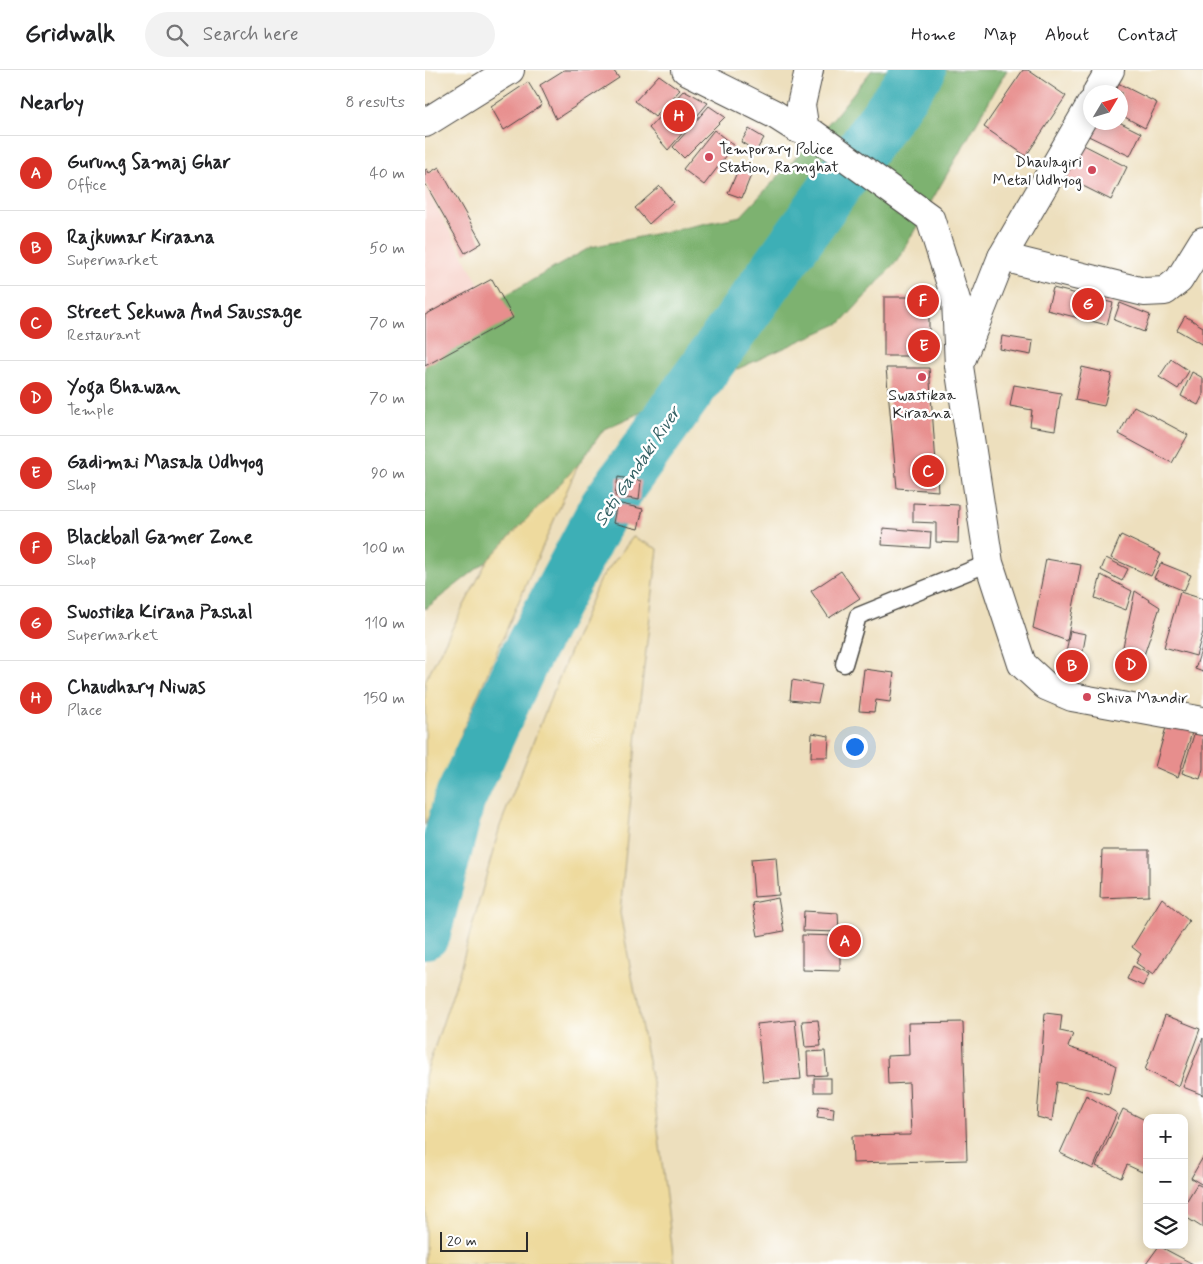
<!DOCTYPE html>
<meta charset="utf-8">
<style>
:root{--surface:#fff;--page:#f2f2f2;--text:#202124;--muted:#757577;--line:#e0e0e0;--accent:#d93025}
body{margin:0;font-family:Mynerve,sans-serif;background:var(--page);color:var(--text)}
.controls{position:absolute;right:15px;bottom:15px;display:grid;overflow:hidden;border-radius:10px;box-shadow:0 2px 12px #0003}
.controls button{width:45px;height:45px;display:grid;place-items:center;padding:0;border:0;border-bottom:1px solid var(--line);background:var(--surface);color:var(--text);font:25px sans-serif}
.compass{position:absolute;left:658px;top:15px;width:45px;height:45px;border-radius:50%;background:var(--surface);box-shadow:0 2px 12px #0003;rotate:52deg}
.scale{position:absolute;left:15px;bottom:12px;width:88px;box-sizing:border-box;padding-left:5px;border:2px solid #2b2b2b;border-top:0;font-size:14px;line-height:18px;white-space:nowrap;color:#2b2b2b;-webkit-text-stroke:4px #fff;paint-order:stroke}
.you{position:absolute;left:429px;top:676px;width:18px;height:18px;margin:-12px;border:4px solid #fff;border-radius:50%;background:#1a73e8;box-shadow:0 0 0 8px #1a73e833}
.badge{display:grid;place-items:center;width:32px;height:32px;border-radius:50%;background:var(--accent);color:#fff;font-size:16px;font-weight:700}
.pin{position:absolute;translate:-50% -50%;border:2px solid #fff;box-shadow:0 1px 5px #0006}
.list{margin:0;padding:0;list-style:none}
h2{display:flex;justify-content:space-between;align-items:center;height:65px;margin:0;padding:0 20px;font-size:21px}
h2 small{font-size:16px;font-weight:400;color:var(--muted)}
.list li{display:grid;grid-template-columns:32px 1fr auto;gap:15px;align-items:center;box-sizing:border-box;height:75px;padding:0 20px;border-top:1px solid var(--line)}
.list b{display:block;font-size:19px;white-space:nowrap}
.list p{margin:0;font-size:16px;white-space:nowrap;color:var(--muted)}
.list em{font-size:16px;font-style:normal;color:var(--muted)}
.icon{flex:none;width:28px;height:28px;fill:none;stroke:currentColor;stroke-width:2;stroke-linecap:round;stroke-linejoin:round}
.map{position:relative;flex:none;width:778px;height:1194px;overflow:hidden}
header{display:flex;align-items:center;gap:30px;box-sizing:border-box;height:70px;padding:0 25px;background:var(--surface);border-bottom:1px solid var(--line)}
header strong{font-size:24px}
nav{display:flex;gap:28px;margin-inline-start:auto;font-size:18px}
.search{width:350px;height:45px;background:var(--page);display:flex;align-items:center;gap:12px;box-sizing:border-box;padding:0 18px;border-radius:28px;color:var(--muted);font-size:19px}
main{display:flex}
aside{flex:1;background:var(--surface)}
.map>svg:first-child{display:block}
.built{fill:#f7d1c9}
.forest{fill:#7db26f;stroke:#546e4d}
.sand{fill:#eeda9e;stroke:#8c8264}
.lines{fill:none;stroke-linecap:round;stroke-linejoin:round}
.river{stroke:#3eafb6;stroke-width:52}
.building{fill:#e78e8d}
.service-casing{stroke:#484641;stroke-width:19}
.minor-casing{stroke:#484641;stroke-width:30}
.service{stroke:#fff;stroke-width:16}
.minor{stroke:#fff;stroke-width:28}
.poi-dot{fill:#d1495b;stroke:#fff;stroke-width:2}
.labels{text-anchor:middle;stroke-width:5;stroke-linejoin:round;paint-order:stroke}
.poi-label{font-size:16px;fill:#2b2b2b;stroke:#fff;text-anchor:start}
.water-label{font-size:18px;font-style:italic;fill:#336063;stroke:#fff}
</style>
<header>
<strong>Gridwalk</strong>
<div class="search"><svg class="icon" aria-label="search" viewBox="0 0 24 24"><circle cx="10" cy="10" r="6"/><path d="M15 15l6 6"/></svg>Search here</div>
<nav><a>Home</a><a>Map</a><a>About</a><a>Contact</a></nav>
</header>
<main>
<aside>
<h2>Nearby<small>8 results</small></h2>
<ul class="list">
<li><span class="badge">A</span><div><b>Gurung Samaj Ghar</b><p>Office</p></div><em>40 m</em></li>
<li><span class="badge">B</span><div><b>Rajkumar Kiraana</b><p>Supermarket</p></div><em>50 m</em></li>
<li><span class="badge">C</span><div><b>Street Sekuwa And Saussage</b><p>Restaurant</p></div><em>70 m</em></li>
<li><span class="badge">D</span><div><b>Yoga Bhawan</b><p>Temple</p></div><em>70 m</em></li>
<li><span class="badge">E</span><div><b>Gadimai Masala Udhyog</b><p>Shop</p></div><em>90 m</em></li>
<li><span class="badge">F</span><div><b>Blackball Gamer Zone</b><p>Shop</p></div><em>100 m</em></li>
<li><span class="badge">G</span><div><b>Swostika Kirana Pashal</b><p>Supermarket</p></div><em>110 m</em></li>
<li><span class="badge">H</span><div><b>Chaudhary Niwas</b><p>Place</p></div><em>150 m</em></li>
</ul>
</aside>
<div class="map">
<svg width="778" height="1194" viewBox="0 0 778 1194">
<rect width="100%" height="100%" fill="#fff"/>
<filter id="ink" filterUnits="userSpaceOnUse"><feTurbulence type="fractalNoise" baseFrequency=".02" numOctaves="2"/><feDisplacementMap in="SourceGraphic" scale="10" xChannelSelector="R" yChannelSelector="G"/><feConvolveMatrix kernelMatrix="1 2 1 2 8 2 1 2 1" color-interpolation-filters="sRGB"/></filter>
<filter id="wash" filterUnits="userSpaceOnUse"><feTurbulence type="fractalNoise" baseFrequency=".0096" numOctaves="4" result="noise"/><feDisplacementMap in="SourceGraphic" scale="20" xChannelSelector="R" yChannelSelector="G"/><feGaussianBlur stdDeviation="1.12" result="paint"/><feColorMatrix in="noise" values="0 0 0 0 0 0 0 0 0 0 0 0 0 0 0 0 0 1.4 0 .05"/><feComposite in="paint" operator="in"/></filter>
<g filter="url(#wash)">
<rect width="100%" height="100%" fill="#eddfbd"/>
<polygon class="built" points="0,117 65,234 0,273"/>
<polygon class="forest" points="447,0 582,0 472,191 417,252 179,359 153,395 62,491 0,539 0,296 65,234 166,177 316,146 410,46"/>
<g class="sand">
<polygon points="153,395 37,662 0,755 0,611 62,491"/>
<polygon points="208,467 233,479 215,631 195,843 228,1017 249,1194 0,1194 0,1006 33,907 75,756 124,632 174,511"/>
</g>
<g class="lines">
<polyline class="river" points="0,863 34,731 99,589 180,437 489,7 495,0"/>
</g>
<g id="blocks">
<g class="building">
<polygon points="139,0 188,0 194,8 131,49 115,15"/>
<polygon points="598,0 603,0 641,26 601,86 559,57"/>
<polygon points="234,5 255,20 230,47 210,31"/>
<polygon points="683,8 732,33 720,58 696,45 696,22 676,22"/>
<polygon points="103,12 117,35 79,60 66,37"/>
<polygon points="259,20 283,33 243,80 224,58"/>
<polygon points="284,36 300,47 259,88 248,77"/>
<polygon points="666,52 694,52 716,63 705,86 655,62"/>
<polygon points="324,59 339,68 331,81 316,72"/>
<polygon points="289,60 309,76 279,115 258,99"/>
<polygon points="649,70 702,97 686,130 632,103"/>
<polygon points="14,97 57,173 40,183 0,113 0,100 2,99 4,103"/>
<polygon points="313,100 326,105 317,128 303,123"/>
<polygon points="235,116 248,132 224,154 210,138"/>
<polygon points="67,209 88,248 0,296 0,245"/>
<polygon points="628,218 688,233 682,255 622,240"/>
<rect x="459" y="227" width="45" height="59"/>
<polygon points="695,233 725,245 719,262 689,250"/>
<polygon points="760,246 778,257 778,275 752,260"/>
<polygon points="577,266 608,271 606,285 575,279"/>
<polygon points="746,289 764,301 753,319 734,307"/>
<polygon points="657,297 687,304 679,336 650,330"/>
<polygon points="461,298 504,298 513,421 472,418"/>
<polygon points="767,302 778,308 778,325 773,335 756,326"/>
<polygon points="589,315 636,323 630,360 605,356 607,340 585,336"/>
<polygon points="709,336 763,365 747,393 694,364"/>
<polygon points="193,407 216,411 214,430 190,426"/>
<polygon points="192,433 218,439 213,459 188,453"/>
<polygon points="488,433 534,435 533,473 511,472 511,453 488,452"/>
<polygon points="458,458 506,462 505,478 457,475"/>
<polygon points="696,465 736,484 726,506 686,488"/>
<polygon points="681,488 703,499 697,511 676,500"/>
<polygon points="621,489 656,495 642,571 608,558"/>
<polygon points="736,493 766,505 759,521 729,508"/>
<polygon points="416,501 435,528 404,548 386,521"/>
<polygon points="676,505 707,521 701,540 670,528"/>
<polygon points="710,521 735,537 714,600 694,595"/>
<polygon points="755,522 778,529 778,562 771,586 739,577"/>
<polygon points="645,561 661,564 654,603 638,600"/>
<polygon points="778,574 778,602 770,599"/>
<polygon points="439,599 469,603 465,632 451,630 449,642 434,641"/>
<polygon points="367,610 397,615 393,633 365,630"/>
<polygon points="743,650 769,656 753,707 730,697"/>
<polygon points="771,658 778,660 778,699 775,709 757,703"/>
<polygon points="387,663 404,666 403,687 386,687"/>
<polygon points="677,780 724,780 724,826 675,828"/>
<polygon points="351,787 354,825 329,827 326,789"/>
<polygon points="353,828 359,861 333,866 327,833"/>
<polygon points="737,828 764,851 728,905 711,893 716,884 707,877"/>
<polygon points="379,841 413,843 414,862 378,861"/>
<polygon points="377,865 415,866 415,901 377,900"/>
<polygon points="708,896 724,904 718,916 702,909"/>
<polygon points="620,943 637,945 635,961 648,964 643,977 679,989 691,996 684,1024 632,1012 627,1051 612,1047"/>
<polygon points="740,945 775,959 754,1016 720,1000"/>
<polygon points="370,950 376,1009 338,1012 332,954"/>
<polygon points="393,950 396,976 380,977 377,951"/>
<polygon points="538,952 542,1090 428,1093 427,1066 486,1065 484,1013 463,1014 462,986 484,985 483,953"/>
<polygon points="778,968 778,1025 758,1017"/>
<polygon points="400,981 402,1005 383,1006 382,982"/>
<rect x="389" y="1008" width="17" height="14"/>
<polygon points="661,1025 692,1043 668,1099 635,1083"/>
<polygon points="394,1036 409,1038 408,1049 392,1047"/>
<polygon points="698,1039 722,1051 722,1092 717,1102 702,1095 696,1108 671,1096"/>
<polygon points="778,1087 778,1115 766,1108"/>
<polygon points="772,1114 778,1117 778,1158 759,1146 759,1135"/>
<polygon points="734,1176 768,1194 721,1194"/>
</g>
</g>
</g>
<g filter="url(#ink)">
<use href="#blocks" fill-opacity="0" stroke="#484641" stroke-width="1"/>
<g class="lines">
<g class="service-casing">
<polyline id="service" points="419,594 433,546 564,493"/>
</g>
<g class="minor-casing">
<g id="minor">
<polyline points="261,0 349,44 371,58 390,65 505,148 531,230 534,296 564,493 597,594 621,616 647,627 778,651"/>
<polyline points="672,22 685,0"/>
<polyline points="0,53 85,0"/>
<polyline points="380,61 376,35 384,0"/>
<polyline points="577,187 666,34"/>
<polyline points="537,288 577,187 719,222 740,221 754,210 778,171"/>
</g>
</g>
<use href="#service" class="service"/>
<use href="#minor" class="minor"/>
</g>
</g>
<g class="poi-dot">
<circle cx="284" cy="87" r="5"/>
<circle cx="667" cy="100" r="5"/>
<circle cx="497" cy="307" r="5"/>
<circle cx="662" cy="627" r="5"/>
</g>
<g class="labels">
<g class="poi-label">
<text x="294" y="84">Temporary Police<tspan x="294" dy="18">Station, Ramghat</tspan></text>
<text x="657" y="97" text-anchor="end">Dhaulagiri<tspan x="657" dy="18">Metal Udhyog</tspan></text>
<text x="497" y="330" text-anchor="middle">Swastikaa<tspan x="497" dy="18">Kiraana</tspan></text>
<text x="672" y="633">Shiva Mandir</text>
</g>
<g class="water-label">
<text transform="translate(212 396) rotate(-56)" y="6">Seti Gandaki River</text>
</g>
</g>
</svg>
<div class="controls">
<button>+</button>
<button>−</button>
<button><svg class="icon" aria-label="layers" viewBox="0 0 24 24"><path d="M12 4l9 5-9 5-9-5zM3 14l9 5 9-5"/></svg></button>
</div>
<svg class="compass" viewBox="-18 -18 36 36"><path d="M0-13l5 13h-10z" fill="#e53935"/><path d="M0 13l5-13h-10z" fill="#757577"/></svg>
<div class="scale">20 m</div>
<div class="you"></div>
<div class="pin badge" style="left:420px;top:871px">A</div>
<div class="pin badge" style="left:647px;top:596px">B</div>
<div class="pin badge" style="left:503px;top:401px">C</div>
<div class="pin badge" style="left:706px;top:595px">D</div>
<div class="pin badge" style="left:499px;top:276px">E</div>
<div class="pin badge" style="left:498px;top:231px">F</div>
<div class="pin badge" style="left:663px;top:234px">G</div>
<div class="pin badge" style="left:254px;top:46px">H</div>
</div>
</main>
